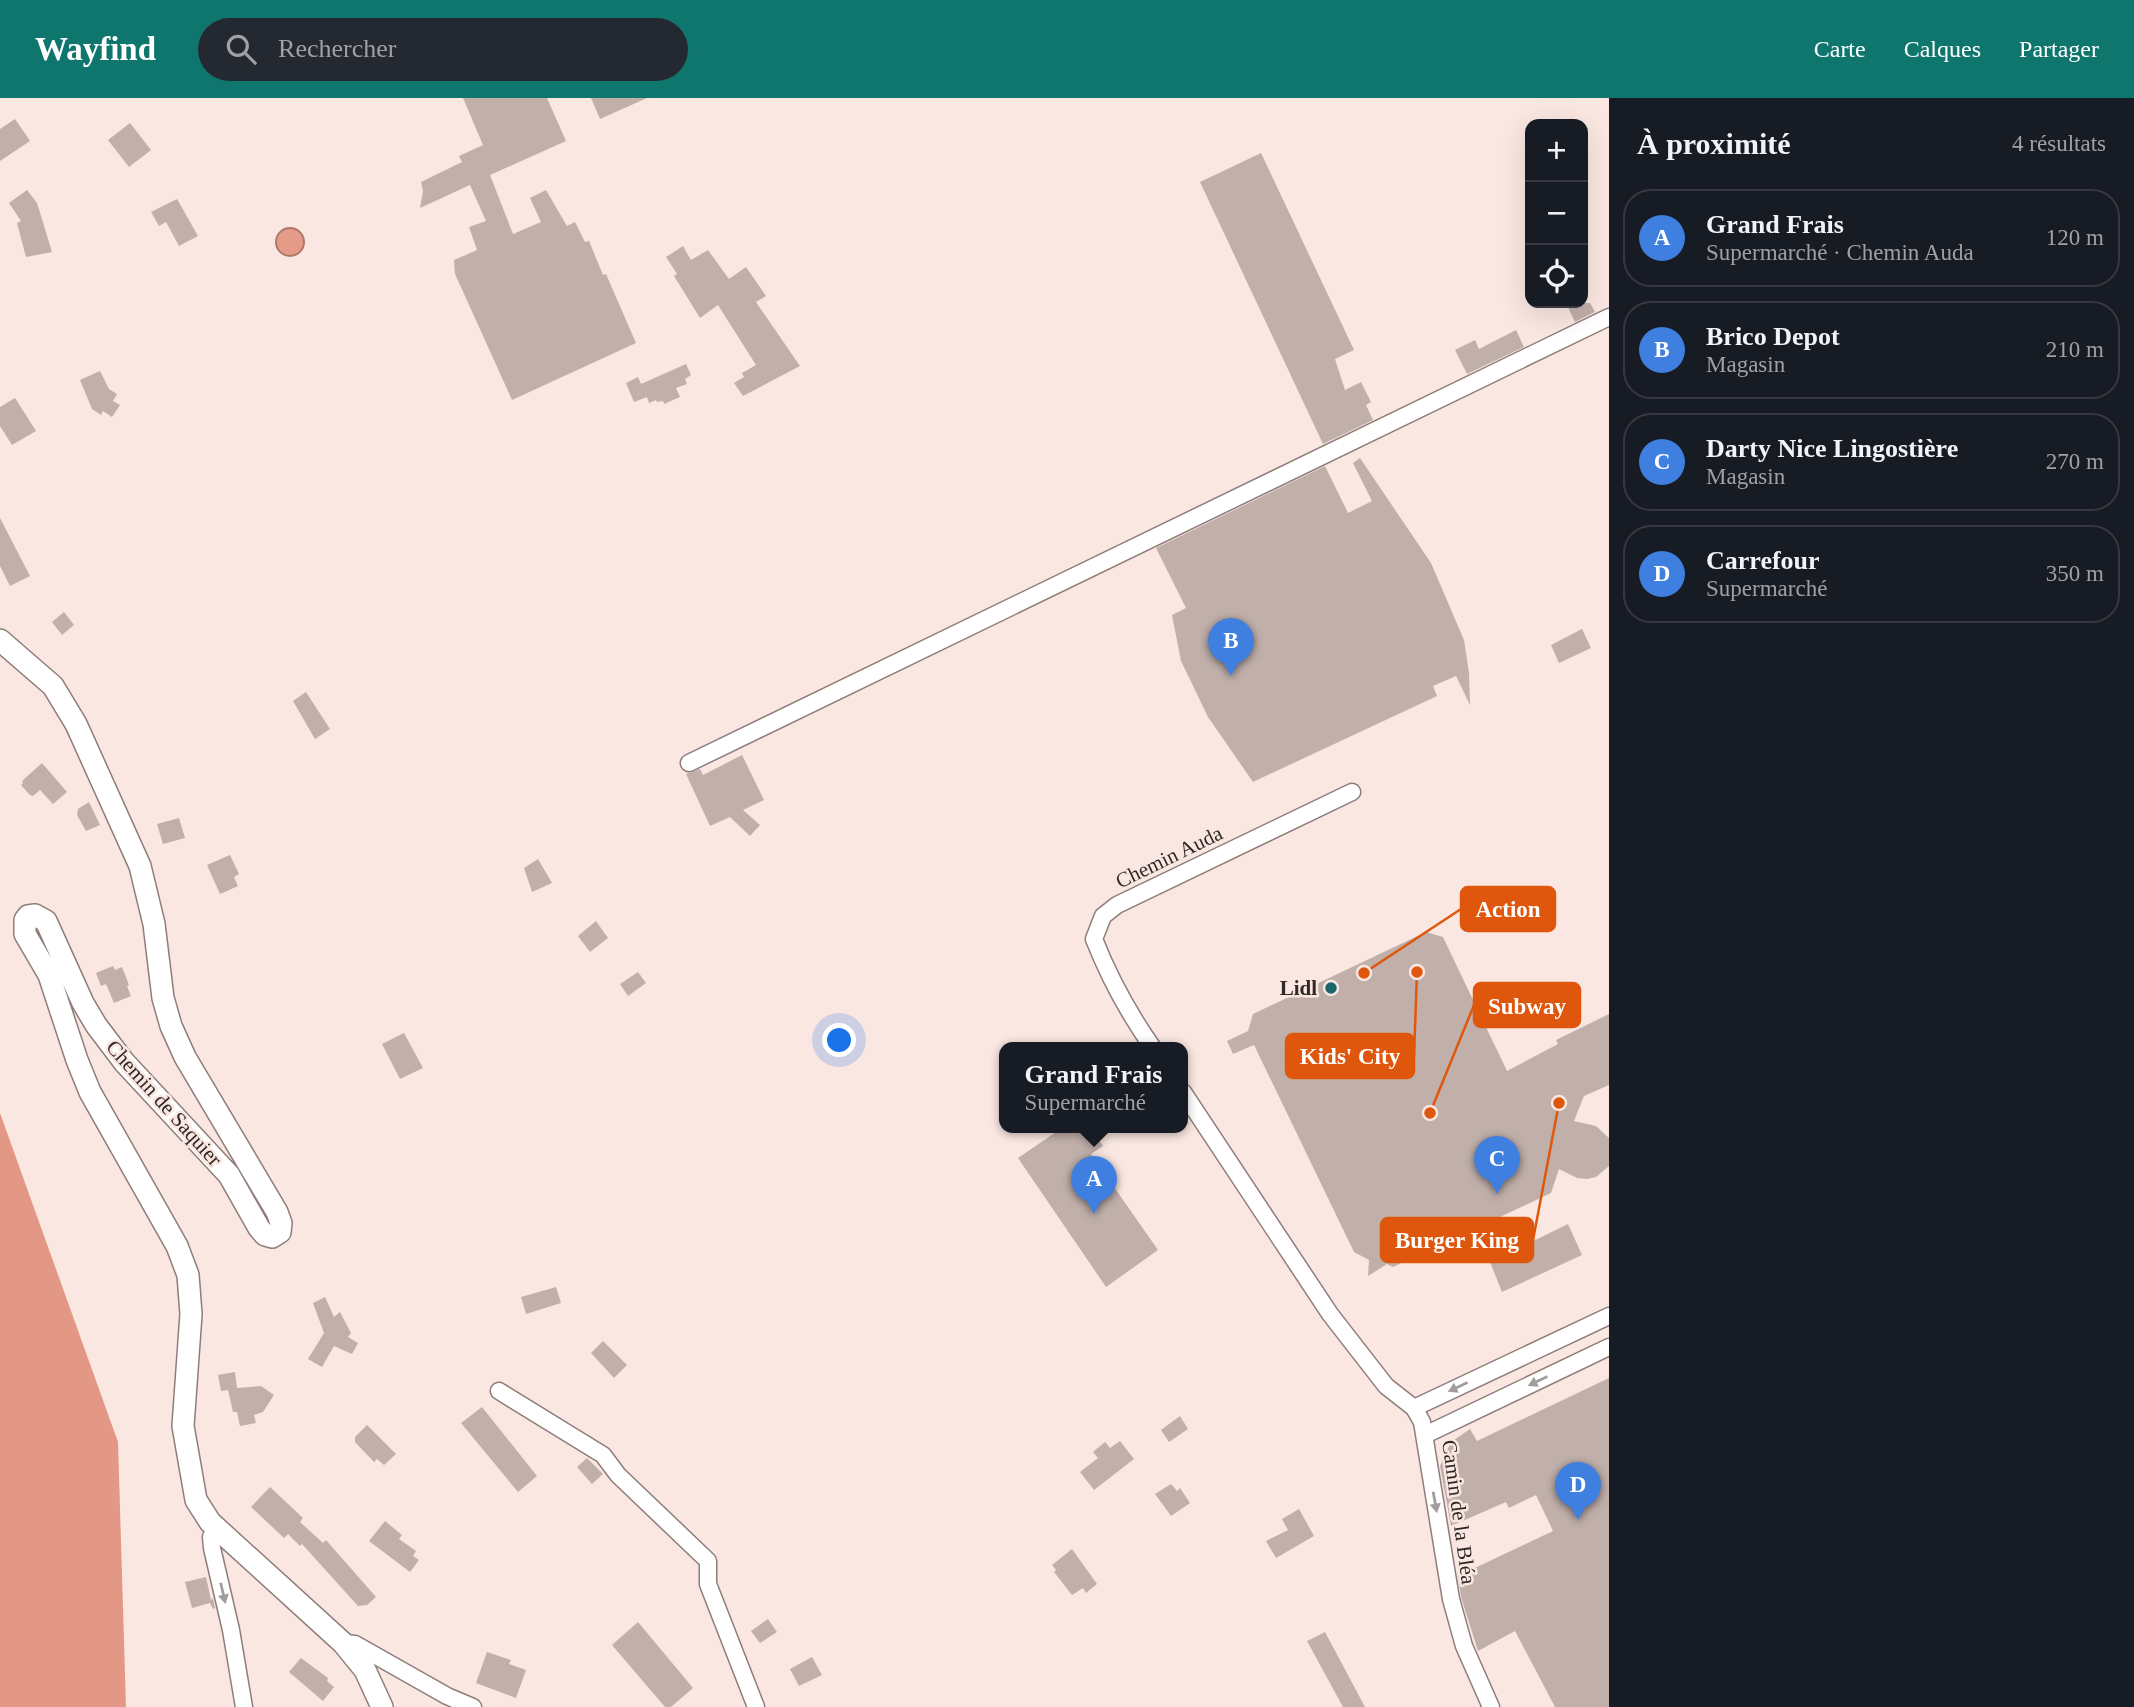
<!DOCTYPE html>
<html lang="fr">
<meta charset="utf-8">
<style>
:root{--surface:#171b24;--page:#242831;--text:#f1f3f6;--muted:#9ea1a6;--line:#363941;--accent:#0f766e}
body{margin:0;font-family:"Times New Roman",serif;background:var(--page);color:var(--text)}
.controls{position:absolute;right:21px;top:21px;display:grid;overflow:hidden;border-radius:14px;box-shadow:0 7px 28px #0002}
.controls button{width:63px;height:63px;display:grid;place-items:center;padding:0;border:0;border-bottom:2px solid var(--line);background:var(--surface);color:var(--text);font:35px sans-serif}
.you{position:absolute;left:840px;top:943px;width:24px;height:24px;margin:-18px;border:5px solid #fff;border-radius:50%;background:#1a73e8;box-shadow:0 0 0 10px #1a73e833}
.badge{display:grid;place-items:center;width:46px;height:46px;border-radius:50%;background:var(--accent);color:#fff;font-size:23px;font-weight:700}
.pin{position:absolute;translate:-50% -58px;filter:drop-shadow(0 2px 4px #0008)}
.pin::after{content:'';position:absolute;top:37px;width:24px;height:21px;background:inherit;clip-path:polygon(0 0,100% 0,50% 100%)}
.popup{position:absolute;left:999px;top:944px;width:189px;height:91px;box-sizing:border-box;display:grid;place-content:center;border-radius:14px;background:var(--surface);filter:drop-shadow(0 2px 5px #0005);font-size:23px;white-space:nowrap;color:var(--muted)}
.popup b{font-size:26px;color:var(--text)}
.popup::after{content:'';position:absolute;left:50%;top:100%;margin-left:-14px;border:14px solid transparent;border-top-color:var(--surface)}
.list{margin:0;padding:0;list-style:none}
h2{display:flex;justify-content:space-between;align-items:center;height:91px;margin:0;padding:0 28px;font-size:30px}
h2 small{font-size:23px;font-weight:400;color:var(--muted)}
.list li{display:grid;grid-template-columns:46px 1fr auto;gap:21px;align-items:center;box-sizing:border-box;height:98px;margin:0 14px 14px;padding:0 14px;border:2px solid var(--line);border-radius:28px}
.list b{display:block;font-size:26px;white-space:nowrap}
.list p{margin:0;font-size:23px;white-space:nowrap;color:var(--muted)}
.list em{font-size:23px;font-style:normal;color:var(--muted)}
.icon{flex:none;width:38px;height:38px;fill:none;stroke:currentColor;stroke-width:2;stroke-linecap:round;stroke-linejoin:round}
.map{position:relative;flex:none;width:1609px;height:1609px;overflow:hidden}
header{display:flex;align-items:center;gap:42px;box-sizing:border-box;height:98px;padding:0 35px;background:var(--accent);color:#fff}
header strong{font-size:33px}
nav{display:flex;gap:38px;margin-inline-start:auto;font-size:24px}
.search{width:490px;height:63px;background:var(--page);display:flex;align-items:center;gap:18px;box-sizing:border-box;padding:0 24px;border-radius:38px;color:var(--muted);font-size:26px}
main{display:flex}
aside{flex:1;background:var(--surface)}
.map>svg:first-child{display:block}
.forest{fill:#e29885}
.water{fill:#e59b87;stroke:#ae786a;stroke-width:2}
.building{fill:#c1afaa}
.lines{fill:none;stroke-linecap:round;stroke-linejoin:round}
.street-casing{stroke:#8e7d79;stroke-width:19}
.secondary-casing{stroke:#8e7d79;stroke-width:24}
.street{stroke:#fff;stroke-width:16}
.secondary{stroke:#fff;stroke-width:21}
.oneway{fill:#a19e9d}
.poi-dot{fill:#19676b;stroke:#fae7e2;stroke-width:2.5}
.labels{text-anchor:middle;stroke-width:5;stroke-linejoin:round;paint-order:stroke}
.street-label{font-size:21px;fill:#2f2826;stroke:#fae7e2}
.poi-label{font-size:21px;font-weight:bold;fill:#2f2826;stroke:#fae7e2;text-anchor:end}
.leader{fill:none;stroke:#df570d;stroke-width:2.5}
.callout-dot{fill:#df570d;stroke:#fae7e2;stroke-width:2.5}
.callout{fill:#df570d;stroke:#df570d;stroke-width:2.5}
.callout-label{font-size:23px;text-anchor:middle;font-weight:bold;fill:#fff}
</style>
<header>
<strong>Wayfind</strong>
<div class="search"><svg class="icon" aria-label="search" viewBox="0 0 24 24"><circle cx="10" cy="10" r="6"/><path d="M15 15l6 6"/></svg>Rechercher</div>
<nav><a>Carte</a><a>Calques</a><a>Partager</a></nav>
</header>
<main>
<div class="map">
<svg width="1609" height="1609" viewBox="0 0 1609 1609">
<rect width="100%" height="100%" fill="#fae7e2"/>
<polygon class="forest" points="0,1015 118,1344 126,1609 0,1609"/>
<circle class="water" cx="290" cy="144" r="14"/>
<g class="building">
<polygon points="463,0 547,0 566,43 490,77 513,136 541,124 530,100 546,92 567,128 575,124 585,144 589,143 603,177 606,176 636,245 512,302 455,176 454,162 477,152 469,129 486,123 470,87 420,110 423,93 421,84 462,64 459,58 483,47"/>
<polygon points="591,0 647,0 600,21"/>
<polygon points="15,21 30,43 0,63 0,31"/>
<polygon points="130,25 151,52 129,69 108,42"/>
<polygon points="1261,55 1354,252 1335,261 1345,292 1361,284 1371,304 1366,307 1373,322 1323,346 1200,84"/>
<polygon points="27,92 37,105 52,154 26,159 17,125 21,123 9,105"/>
<polygon points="177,101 198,138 179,148 166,124 159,128 151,114"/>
<polygon points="683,148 691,162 708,152 729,181 746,169 766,198 756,204 800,268 743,298 734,285 744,279 742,275 756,267 718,207 700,220 674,178 677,176 666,159"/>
<polygon points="1566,205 1590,205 1595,214 1575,224"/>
<polygon points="1516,232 1524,249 1467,276 1455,252 1475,242 1479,251"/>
<polygon points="686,266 691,277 685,281 687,286 676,290 680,299 664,306 663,303 657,304 656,302 649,305 647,299 634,304 626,285 638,279 641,286"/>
<polygon points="100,273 109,291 117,296 113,303 120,307 112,319 103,313 101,317 92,311 80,282"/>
<polygon points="15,300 36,333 12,347 0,328 0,309"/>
<polygon points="1360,360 1431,465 1464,542 1469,575 1470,607 1456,578 1433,588 1437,598 1253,684 1208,619 1181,563 1172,517 1186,510 1156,450 1325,368 1348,415 1372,403 1353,365"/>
<polygon points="0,420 30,478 10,488 0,468"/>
<polygon points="64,514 74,527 62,537 52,524"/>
<polygon points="1582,531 1591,550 1559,565 1551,547"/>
<polygon points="306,594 330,631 315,641 293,603"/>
<polygon points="742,657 764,702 743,712 760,727 750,738 730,719 710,728 686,676 700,671 703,677"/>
<polygon points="42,665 67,694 53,706 40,692 33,698 30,697 21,687 23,685 22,683"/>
<polygon points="89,704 100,727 86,733 77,717 78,711"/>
<polygon points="179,720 185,740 163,746 157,726"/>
<polygon points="230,757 239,776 234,779 238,788 220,796 207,767"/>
<polygon points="538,761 552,785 532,794 524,770"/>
<polygon points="596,823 608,840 590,854 578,838"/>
<polygon points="1426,834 1443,839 1507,973 1558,946 1556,942 1609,916 1609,987 1584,998 1574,1023 1596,1028 1609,1040 1609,1068 1596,1079 1587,1081 1577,1080 1559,1071 1551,1095 1393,1169 1387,1166 1368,1178 1369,1162 1354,1154 1254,947 1233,956 1227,943 1248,933 1253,916"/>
<polygon points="113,868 115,872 122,869 129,887 127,888 131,898 114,905 106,886 101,888 96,875"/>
<polygon points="638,874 646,885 628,898 620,886"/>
<polygon points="404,935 423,970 400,981 382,946"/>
<polygon points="1062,1030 1091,1030 1103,1048 1091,1056 1158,1152 1106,1189 1018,1060"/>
<polygon points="1568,1126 1582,1157 1502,1194 1490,1164"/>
<polygon points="556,1189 561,1205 526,1216 521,1199"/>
<polygon points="325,1199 334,1219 340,1214 351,1235 348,1239 358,1245 352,1256 334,1248 322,1269 308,1261 324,1235 313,1205"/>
<polygon points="603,1243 627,1267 614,1280 591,1255"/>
<polygon points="235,1274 237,1290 261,1288 274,1297 263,1314 254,1317 256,1325 240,1328 237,1314 233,1314 228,1292 221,1293 218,1277"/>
<polygon points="1609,1280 1609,1609 1555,1609 1515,1533 1478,1553 1461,1499 1458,1478 1553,1433 1536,1397 1509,1410 1506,1404 1451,1428 1440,1368 1451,1344 1470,1331 1477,1343"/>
<polygon points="482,1309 537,1378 518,1394 461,1325"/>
<polygon points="1180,1318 1188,1331 1169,1344 1161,1332"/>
<polygon points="367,1327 396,1356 384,1367 377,1361 374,1364 355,1344 355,1339"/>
<polygon points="1120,1343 1134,1361 1094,1392 1080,1374 1098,1360 1093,1354 1105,1344 1110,1350"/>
<polygon points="587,1360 603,1376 592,1386 577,1369"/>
<polygon points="1171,1386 1177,1393 1180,1390 1190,1405 1171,1418 1155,1396"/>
<polygon points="270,1389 303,1420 300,1424 323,1445 326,1442 376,1499 367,1507 358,1508 302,1446 300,1448 288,1436 284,1440 251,1409"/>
<polygon points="1299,1411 1314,1438 1276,1460 1266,1443 1288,1432 1282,1421"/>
<polygon points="385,1423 402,1437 399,1441 416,1453 413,1458 419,1462 410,1474 369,1443"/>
<polygon points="1072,1451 1097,1486 1086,1495 1083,1490 1072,1497 1054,1474 1056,1472 1052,1467"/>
<polygon points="206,1479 211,1502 213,1500 215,1510 213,1511 210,1505 192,1510 185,1484"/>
<polygon points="768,1521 777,1534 760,1545 751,1533"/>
<polygon points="638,1524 693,1590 671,1609 665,1609 612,1547"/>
<polygon points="1325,1534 1365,1609 1343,1609 1307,1543"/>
<polygon points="487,1554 511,1562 509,1566 526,1572 516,1600 476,1585"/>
<polygon points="812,1559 822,1577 799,1588 790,1571"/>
<polygon points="301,1560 328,1580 327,1583 334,1589 323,1603 289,1574"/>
</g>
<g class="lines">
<g class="street-casing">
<g id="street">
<polyline points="689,665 1609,219"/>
<path d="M1153 950C1129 916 1109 879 1094 841L1103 818 1117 807 1352 694"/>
<polyline points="1183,994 1330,1216 1386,1288 1414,1310 1422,1324 1451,1501 1464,1548 1491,1609"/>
<polyline points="499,1293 603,1357 618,1377 708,1463 708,1486 756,1609"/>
<polyline points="1414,1310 1609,1218"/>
<polyline points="1425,1337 1609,1249"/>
<polyline points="216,1430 211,1439 212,1450 231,1532 244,1609"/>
<polyline points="343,1545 355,1546 447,1598 473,1609"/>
</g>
</g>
<g class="secondary-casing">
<polyline id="secondary" points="0,542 53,588 76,626 140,768 154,826 163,900 171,928 185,959 277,1114 281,1125 280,1134 272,1139 265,1137 259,1130 229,1077 124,964 96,927 83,905 46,823 35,817 28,818 25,822 25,836 49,877 77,962 90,994 177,1148 188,1177 191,1216 183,1328 196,1402 210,1424 343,1545 365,1572 382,1609"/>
</g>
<use href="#street" class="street"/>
<use href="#secondary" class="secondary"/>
</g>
<defs><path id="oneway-solid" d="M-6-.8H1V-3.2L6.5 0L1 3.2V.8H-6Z" transform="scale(1.75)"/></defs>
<g class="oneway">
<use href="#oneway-solid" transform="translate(1538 1283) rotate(154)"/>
<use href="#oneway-solid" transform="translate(1458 1289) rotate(155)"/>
<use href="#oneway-solid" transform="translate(1435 1404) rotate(80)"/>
<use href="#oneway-solid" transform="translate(223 1495) rotate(77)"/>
</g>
<circle class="poi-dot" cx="1331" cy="890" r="7"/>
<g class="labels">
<g class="street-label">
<text transform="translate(1169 759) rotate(-26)" y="7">Chemin Auda</text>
<text transform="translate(164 1005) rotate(48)" y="7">Chemin de Saquier</text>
<text transform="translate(1459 1414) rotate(82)" y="7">Camin de la Bléa</text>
</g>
<g class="poi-label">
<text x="1317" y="897">Lidl</text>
</g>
</g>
<path class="leader" d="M1364 875L1461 811M1430 1015L1474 907M1417 874L1414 958M1559 1005L1533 1142"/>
<g class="callout-dot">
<circle cx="1364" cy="875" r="7"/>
<circle cx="1430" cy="1015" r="7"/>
<circle cx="1417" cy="874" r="7"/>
<circle cx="1559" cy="1005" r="7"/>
</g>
<g class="callout">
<rect x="1461" y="789" width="94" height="44" rx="7"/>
<rect x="1474" y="885" width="106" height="44" rx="7"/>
<rect x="1286" y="936" width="128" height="44" rx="7"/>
<rect x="1381" y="1120" width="152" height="44" rx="7"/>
</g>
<g class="callout-label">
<text x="1508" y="819">Action</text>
<text x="1527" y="916">Subway</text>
<text x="1350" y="966">Kids' City</text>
<text x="1457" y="1150">Burger King</text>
</g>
</svg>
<div class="controls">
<button>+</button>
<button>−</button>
<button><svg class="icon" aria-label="locate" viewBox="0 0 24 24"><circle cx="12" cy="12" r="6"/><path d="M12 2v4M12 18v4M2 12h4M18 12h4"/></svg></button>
</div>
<div class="you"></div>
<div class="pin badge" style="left:1094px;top:1116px;background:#3f7fe0">A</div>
<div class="popup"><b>Grand Frais</b>Supermarché</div>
<div class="pin badge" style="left:1231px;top:578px;background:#3f7fe0">B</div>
<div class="pin badge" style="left:1497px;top:1096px;background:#3f7fe0">C</div>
<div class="pin badge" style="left:1578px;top:1422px;background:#3f7fe0">D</div>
</div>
<aside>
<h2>À proximité<small>4 résultats</small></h2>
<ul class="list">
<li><span class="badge" style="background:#3f7fe0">A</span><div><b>Grand Frais</b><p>Supermarché · Chemin Auda</p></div><em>120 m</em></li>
<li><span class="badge" style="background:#3f7fe0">B</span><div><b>Brico Depot</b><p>Magasin</p></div><em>210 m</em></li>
<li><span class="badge" style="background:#3f7fe0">C</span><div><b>Darty Nice Lingostière</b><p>Magasin</p></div><em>270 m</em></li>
<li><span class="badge" style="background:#3f7fe0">D</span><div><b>Carrefour</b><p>Supermarché</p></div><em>350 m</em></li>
</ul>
</aside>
</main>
